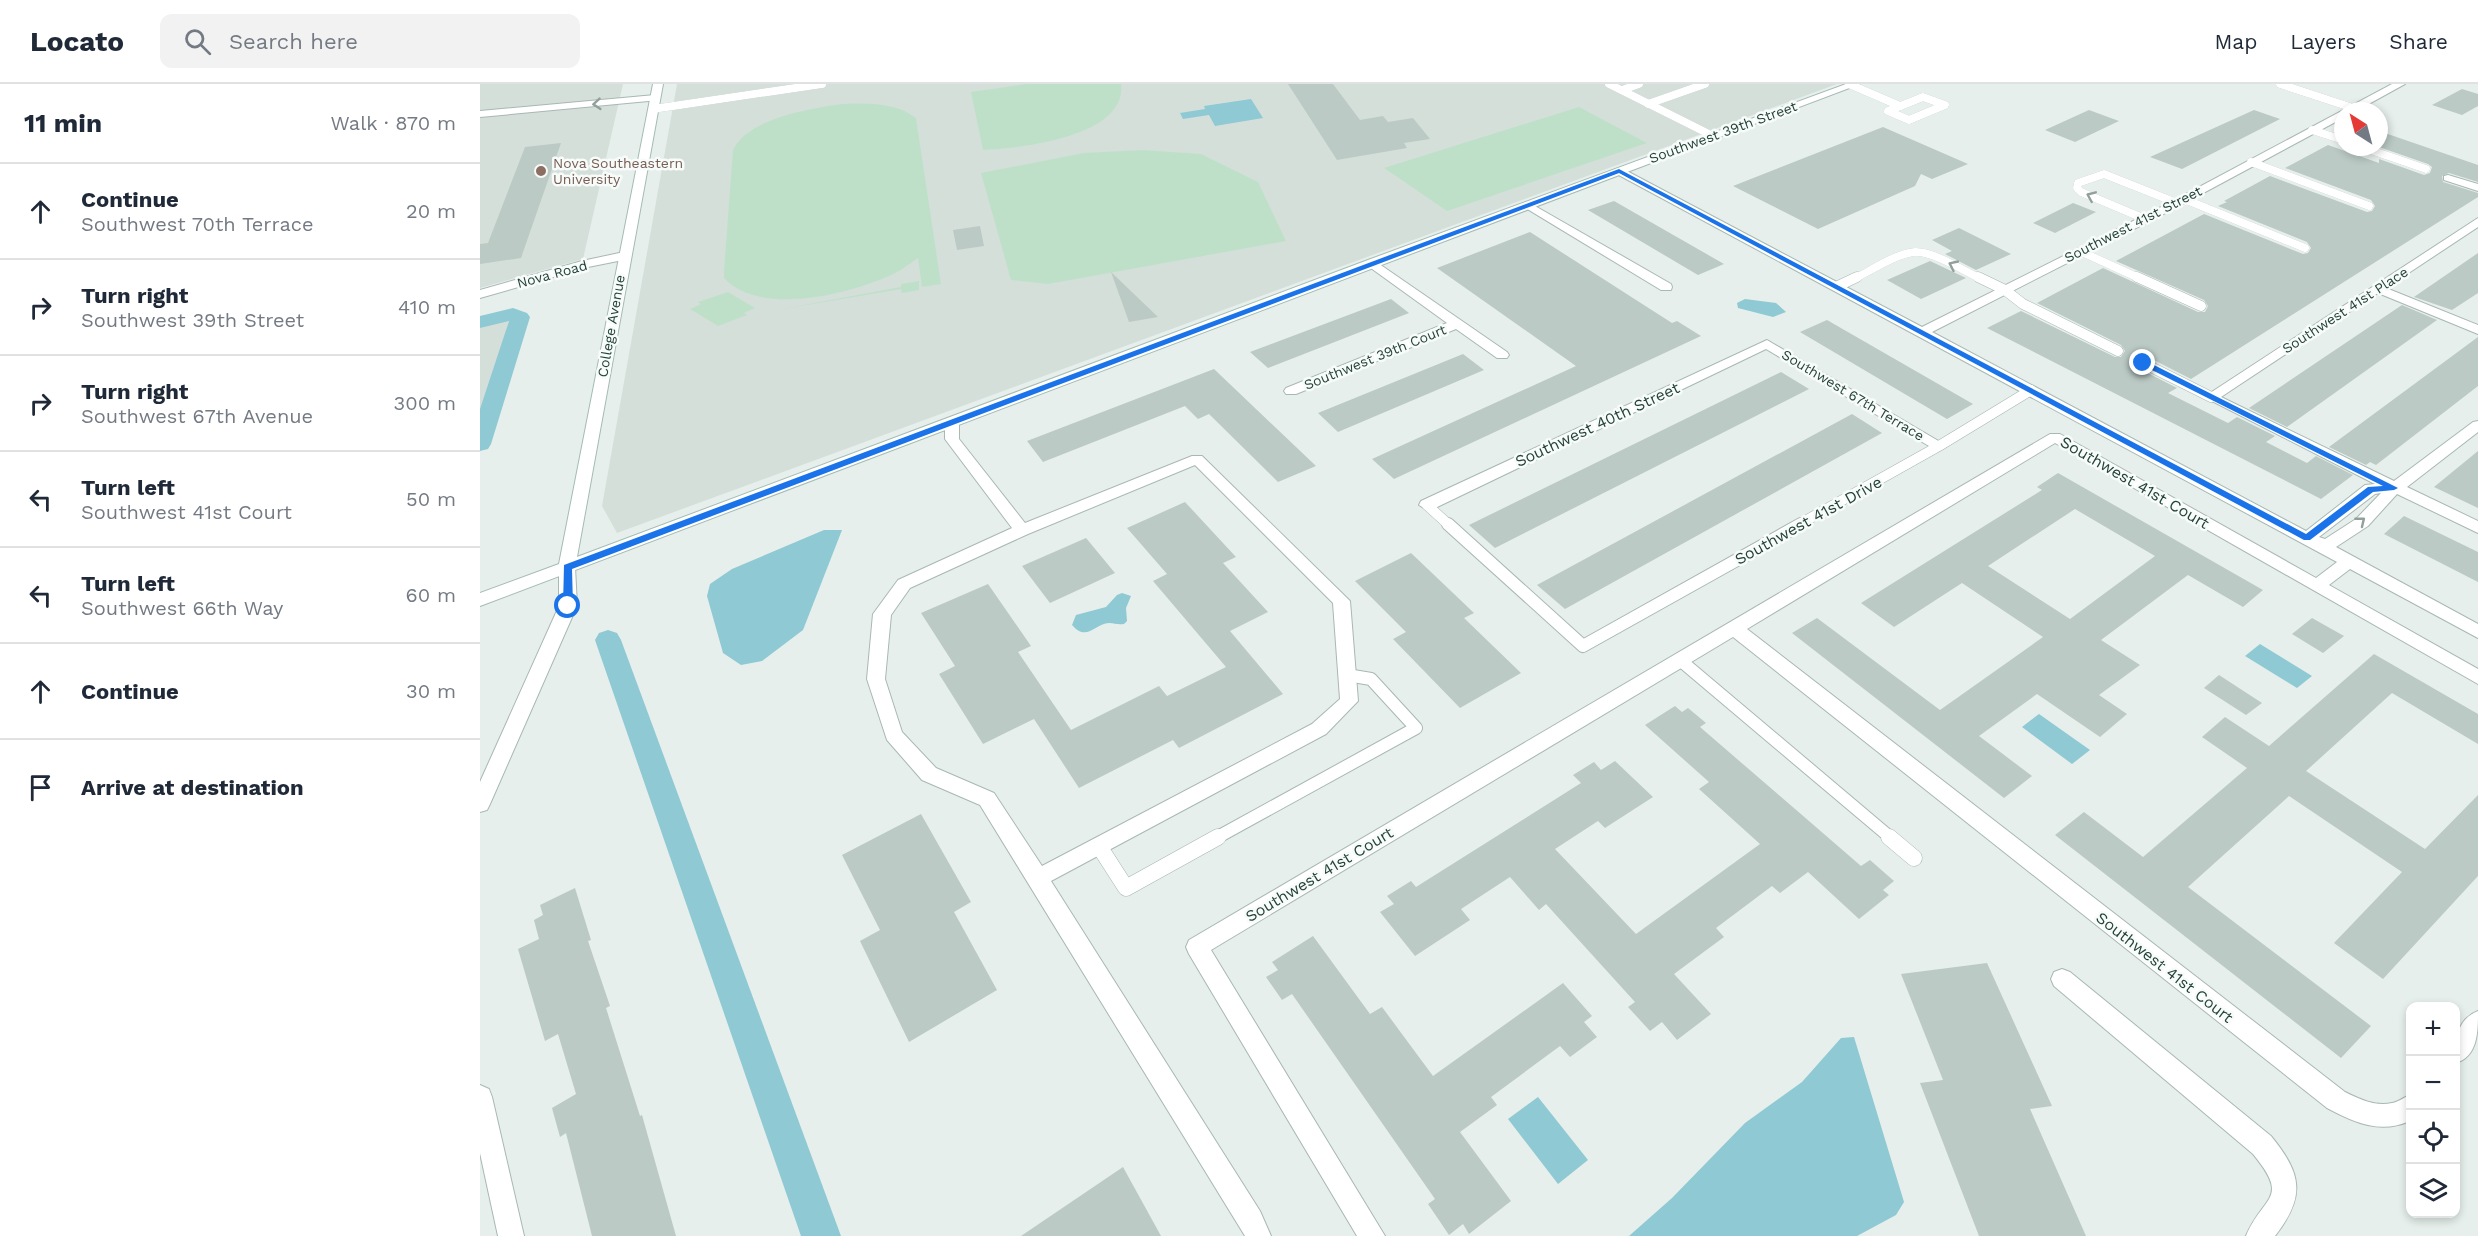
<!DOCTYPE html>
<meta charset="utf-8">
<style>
:root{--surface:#fff;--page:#f2f2f3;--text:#1f2937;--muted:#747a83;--line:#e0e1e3}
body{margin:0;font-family:"Work Sans",sans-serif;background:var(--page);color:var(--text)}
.controls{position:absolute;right:18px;bottom:18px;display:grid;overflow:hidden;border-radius:12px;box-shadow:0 3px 9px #0003}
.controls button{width:54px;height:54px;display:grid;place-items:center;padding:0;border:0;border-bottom:2px solid var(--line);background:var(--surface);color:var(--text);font:30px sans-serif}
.compass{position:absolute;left:1854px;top:18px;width:54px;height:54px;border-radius:50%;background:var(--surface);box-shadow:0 3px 9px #0003;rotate:324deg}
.stop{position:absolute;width:18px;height:18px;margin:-14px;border:4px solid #1a73e8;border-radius:50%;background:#fff}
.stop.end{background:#1a73e8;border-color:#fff;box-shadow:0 2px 6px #0008}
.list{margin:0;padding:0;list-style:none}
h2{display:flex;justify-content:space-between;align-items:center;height:78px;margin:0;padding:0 24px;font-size:26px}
h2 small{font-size:20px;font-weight:400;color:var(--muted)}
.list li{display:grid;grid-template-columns:39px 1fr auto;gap:18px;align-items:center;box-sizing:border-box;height:96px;padding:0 24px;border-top:2px solid var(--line)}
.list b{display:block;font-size:22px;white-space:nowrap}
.list p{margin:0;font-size:20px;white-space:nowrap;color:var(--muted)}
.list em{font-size:20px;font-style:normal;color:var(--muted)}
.icon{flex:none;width:33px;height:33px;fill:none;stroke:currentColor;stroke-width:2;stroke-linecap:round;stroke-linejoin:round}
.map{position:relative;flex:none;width:1998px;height:1152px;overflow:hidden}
header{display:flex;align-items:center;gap:36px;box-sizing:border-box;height:84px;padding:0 30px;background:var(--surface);border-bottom:2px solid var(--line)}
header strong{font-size:28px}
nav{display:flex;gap:33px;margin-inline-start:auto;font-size:21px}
.search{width:420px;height:54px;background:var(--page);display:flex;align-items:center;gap:15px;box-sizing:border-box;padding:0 21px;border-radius:12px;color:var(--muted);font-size:22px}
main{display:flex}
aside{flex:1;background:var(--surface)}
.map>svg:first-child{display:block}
.built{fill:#d4dfda}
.green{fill:#bfe0c8}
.water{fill:#8ec9d4}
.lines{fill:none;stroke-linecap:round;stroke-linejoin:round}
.canal{fill:#8ec9d4;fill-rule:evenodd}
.building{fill:#bbcac4;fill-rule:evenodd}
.lane-far3-casing{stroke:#a8b8b2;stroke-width:8}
.lane-far2-casing{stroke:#a8b8b2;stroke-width:11}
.lane-far1-casing{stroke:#a8b8b2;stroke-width:14}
.lane-casing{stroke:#a8b8b2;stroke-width:17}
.street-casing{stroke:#a8b8b2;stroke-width:2}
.secondary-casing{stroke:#a4bbb3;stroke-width:2}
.lane-far3{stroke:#fff;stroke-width:8}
.lane-far2{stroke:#fff;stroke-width:10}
.lane-far1{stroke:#fff;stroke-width:12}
.lane{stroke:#fff;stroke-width:16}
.street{fill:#fff;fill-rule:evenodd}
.secondary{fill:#fff;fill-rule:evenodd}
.oneway{stroke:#92a09c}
.route{fill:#1a73e8}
.education-dot{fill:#8d6e63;stroke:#f7fbf9;stroke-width:2}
.labels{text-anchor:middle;stroke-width:5;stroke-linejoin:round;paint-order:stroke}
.far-street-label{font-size:14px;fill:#24423a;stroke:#f7fbf9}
.far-education-label{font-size:14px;fill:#785e54;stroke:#f7fbf9;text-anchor:start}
.street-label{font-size:16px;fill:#24423a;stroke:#f7fbf9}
</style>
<header>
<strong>Locato</strong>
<div class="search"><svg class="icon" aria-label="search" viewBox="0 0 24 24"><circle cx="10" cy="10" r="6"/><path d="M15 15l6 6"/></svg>Search here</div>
<nav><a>Map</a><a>Layers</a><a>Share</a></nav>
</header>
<main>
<aside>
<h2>11 min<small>Walk · 870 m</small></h2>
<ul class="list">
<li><svg class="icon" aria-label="ahead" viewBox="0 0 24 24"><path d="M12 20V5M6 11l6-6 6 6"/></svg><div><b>Continue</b><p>Southwest 70th Terrace</p></div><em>20 m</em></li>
<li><svg class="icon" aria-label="right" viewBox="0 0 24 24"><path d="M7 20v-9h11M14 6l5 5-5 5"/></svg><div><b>Turn right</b><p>Southwest 39th Street</p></div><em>410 m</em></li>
<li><svg class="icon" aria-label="right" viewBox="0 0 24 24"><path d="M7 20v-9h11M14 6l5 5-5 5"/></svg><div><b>Turn right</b><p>Southwest 67th Avenue</p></div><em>300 m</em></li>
<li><svg class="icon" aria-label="left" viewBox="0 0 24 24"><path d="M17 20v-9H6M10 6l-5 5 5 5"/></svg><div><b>Turn left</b><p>Southwest 41st Court</p></div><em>50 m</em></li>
<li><svg class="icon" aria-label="left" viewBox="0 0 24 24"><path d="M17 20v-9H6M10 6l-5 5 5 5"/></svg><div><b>Turn left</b><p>Southwest 66th Way</p></div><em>60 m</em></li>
<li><svg class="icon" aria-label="ahead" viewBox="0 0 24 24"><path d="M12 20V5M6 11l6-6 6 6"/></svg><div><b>Continue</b></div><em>30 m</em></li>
<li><svg class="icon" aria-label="arrive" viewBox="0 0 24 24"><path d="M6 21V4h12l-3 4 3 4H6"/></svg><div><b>Arrive at destination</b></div></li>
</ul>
</aside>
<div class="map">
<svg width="1998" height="1152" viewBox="0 0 1998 1152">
<rect width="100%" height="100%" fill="#e6efeb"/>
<g class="built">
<polygon points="0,0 143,0 103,175 0,204"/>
<polygon points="197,0 1357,0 137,449 122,422"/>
<polygon points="29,235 0,356 0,243"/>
</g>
<g class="green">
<path d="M546 0H641C647 53 541 64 503 66L491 8Z"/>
<path d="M361 20C385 19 416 18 436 34L461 200 442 203 438 174C429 180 421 187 411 191 370 210 280 233 244 194V187L253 66C268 34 330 25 361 20Z"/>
<polygon points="1099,23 1167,59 967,127 904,84"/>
<polygon points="663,66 721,70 778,98 806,157 568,200 531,196 501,89 604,69"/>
<polygon points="439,197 439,206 422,209 421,205 297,226 421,203 421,200"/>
<polygon points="248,208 275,224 264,229 267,231 238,242 210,225 221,220 218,218"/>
</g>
<g class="water">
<polygon points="771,15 783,34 735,42 729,31 703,35 700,29 725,25 724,22"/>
<polygon points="1265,215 1296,219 1306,228 1293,233 1258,224 1257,219"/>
<polygon points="344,446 362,446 323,546 282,577 261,581 243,569 227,512 230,500 252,485"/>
<path d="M642 509 651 512 646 524 647 537 644 540C637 541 635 539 629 539 614 540 607 558 592 541L596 531 626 523 637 511Z"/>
<polygon points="1780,560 1832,592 1817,604 1765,572"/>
<polygon points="1559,630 1610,666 1592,680 1542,643"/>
<polygon points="1374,953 1424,1118 1416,1131 1377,1152 1149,1152 1192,1114 1265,1039 1322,998 1361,954"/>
<polygon points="1058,1013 1108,1076 1078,1100 1028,1035"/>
</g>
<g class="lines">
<g class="canal">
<polygon points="33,224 47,229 50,233 11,360 8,365 0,367 0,325 29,237 0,244 0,232"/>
<polygon points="128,546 137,549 141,556 361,1152 321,1152 115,556 119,549"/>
</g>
</g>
<g class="building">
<polygon points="808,0 853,0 880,36 903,32 908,38 933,34 950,55 924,59 927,64 857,76"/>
<polygon points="1982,5 1998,10 1998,22 1982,31 1952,21"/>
<polygon points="1609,26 1639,37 1595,58 1565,46"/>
<polygon points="1774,26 1800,35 1702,85 1670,73"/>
<polygon points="1403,43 1488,80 1452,95 1441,90 1435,102 1338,145 1253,102"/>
<polygon points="1899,47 1998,81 1998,98 1969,89 1962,92 1963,98 1998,109 1998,113 1711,295 1666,272 1660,273 1656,279 1660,285 1697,304 1688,309 1748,339 1757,333 1795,352 1786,358 1827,379 1836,372 1873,391 1841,415 1507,244 1541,227 1635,273 1641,273 1645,267 1641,261 1557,219 1623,184 1718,228 1725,228 1728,222 1724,216 1636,177 1724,130 1823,170 1828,169 1831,164 1827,158 1738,122 1747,118 1744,117 1790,92 1887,128 1892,127 1895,122 1891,116 1805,84 1848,61 1899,79 1899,75 1944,91 1950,89 1952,83 1948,80 1899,63"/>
<polygon points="81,59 41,174 0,180 0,160 8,159 45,63"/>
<polygon points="1134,117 1244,180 1218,191 1108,126"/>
<polygon points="1593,119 1616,128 1575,149 1553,139"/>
<polygon points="500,142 504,162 477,166 473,146"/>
<polygon points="1479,144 1531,170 1496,186 1465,170 1472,167 1452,156"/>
<polygon points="1050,148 1192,239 1197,237 1221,252 914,395 892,375 1096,282 957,184"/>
<polygon points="1998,169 1998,209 1972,226 1934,213"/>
<polygon points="1450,177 1486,194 1441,215 1407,196"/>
<polygon points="631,188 678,233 649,238"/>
<polygon points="911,215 929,229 788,284 770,268"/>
<polygon points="1922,221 1957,236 1807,343 1769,324"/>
<polygon points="1347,236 1493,320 1467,335 1320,248"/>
<polygon points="1998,253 1998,302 1896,381 1890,378 1886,381 1849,363"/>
<polygon points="983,270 1004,286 858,348 838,329"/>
<polygon points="734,285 836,382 798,398 729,330 718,335 705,322 563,378 547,357"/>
<polygon points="1301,288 1329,305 1015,464 989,441"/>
<polygon points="1372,330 1402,349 1085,525 1057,501"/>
<polygon points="1998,367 1998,424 1954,403"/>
<path d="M1578 389 1783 506 1763 523 1708 491 1621 556 1660 581 1619 611 1647 630 1620 653 1557 610 1499 652 1552 692 1524 714 1312 549 1337 534 1460 626 1563 553 1482 499 1414 543 1381 519 1562 406 1557 403ZM1595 425 1675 472 1590 535 1508 482Z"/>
<polygon points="705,418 756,473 743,479 788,528 750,547 803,610 699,664 693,656 599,704 554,635 503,660 459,590 475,582 441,529 508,500 551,562 538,568 591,646 679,602 687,612 746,583 673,497 687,490 647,444"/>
<polygon points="1924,432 1998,468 1998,498 1904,450"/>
<polygon points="606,454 635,489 570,519 542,482"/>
<polygon points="931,469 994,529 984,534 1041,589 980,624 913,555 926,548 875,497"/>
<polygon points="1832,534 1864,552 1843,569 1812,550"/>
<polygon points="1894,570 1998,630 1998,660 1912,609 1826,687 1945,765 1998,711 1998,792 1903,895 1854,859 1922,788 1809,712 1708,803 1891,942 1861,974 1575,751 1604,728 1663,773 1767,684 1722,653 1745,633 1789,662"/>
<polygon points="1739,591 1782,619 1766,631 1724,604"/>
<polygon points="1195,622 1202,628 1208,624 1226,639 1220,643 1381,782 1390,776 1414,797 1403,806 1409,811 1379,835 1328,788 1300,809 1292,802 1236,844 1244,853 1194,890 1231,930 1197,956 1182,938 1170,947 1148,923 1155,918 1066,820 1059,826 1030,793 981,825 990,836 935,872 900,828 914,820 907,812 931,797 936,803 1101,699 1093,691 1114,678 1121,686 1135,677 1173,713 1125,744 1118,737 1075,765 1156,850 1280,760 1219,705 1229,698 1165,641"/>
<polygon points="441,730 491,818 474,828 517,906 429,958 380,857 400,846 362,771"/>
<polygon points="95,804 111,856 108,857 130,922 126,924 160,1032 162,1031 196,1152 112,1152 86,1049 80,1053 72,1024 96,1010 78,950 65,957 38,865 59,855 54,836 63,831 60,821"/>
<polygon points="833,852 890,930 902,923 953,992 1083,899 1112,932 1104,938 1117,953 1090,973 1080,962 1011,1013 1017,1021 980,1048 1031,1117 989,1150 983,1140 969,1151 948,1120 955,1115 812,910 802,916 786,893 798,886 792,878"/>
<polygon points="1507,879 1572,1022 1550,1025 1606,1152 1499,1152 1440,999 1463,996 1421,890"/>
<polygon points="643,1083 681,1152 541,1152"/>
</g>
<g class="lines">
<g class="lane-far3-casing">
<g id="lane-far3">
<polyline points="1129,0 1233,52"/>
<polyline points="1369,0 1420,22"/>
<polyline points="1800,0 1873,24"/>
<polyline points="1142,6 1159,0"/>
<polygon points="1443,13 1465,21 1429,36 1408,27"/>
<polyline points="1168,20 1225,0"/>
<polyline points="173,25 342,0"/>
<polyline points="1832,46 1863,56"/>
<polyline points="1882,63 1946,85"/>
<polyline points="1771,78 1889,122"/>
<polyline points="1704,115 1825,164"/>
<polyline points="1665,135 1601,108 1597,104 1598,99 1624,90 1697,119"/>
<polyline points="1602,168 1661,195"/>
<path d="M1374 195C1392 186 1415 170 1435 168 1453 167 1484 187 1501 195"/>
</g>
</g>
<g class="lane-far2-casing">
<g id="lane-far2">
<polyline points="1498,193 1525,206 1543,220 1638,267"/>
<polyline points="1657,193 1721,222"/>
<polyline points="1358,202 1377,193"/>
<polyline points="1663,279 1731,313"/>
<polyline points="947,421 969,441"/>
<polyline points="1318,441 1459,362 1551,306"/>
</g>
</g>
<g class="lane-far1-casing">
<g id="lane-far1">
<polyline points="968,440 1103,562 1321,440"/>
<polyline points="1200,576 1411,754"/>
<polyline points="736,754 936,644 891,595 867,591"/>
</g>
</g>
<g class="lane-casing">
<g id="lane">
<polyline points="1409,753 1434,774"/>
<polyline points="619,762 646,804 738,753"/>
</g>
</g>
<g class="street-casing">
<g id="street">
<path d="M1912 0H1925L1876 27H1863V34L1701 121 1452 248 1826 447 1885 401 1895 400 1724 313 1998 134V143L1906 204 1998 241V250L1898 209 1741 313 1914 397 1993 338 1998 337V348L1927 403 1998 437V449L1917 410 1888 442 1856 463 1998 540V554L1870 485 1849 501 1998 585V600L1575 359 1267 545 1865 1008C1879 1015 1896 1023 1912 1019 1919 1018 1924 1013 1930 1011V1037C1900 1050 1875 1039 1847 1024L1253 553 731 866 905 1152H877L709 870 706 863 709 856 1570 350H1580L1836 494 1857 478 1135 89V85H1143L1442 243 1693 117ZM1901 409 1876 435 1845 455 1839 453 1895 410Z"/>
<polygon points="175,11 180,14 179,16 0,33 0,27"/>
<polygon points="1968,91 1998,100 1998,107 1964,96 1964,92"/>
<polygon points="1048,118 1191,200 1192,203 1191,206 1181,206 1044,123 1042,121"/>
<polygon points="144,168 150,172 148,175 108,183 0,214 0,206 102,177"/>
<polygon points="892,175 1027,268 1029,271 1027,274 1017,274 976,245 816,310 806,310 804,307 806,304 967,239 888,182 886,179"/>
<polygon points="1287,256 1467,362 1459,367 1454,365 1286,265 953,425 947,426 939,421 941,417"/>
<path d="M472 334 479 338V355L545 439 712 372H722L870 517 878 617 846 650 571 797 780 1127 791 1152H765L500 721 442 696 407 656 387 595 393 530 396 526 418 496 532 444 465 355V338ZM715 381 853 519 860 615 832 640 562 782 514 709 456 684 422 648 405 595 411 531 430 504 548 450Z"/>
<polygon points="87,477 93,479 95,483 97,522 10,720 7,726 0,728 0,698 79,522 79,483 81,479"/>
<path d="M1582 885 1590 888 1791 1052C1822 1090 1826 1112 1795 1152H1766C1783 1111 1811 1116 1773 1070L1574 902 1571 895 1574 888Z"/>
<path d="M1998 927C1998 948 1998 972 1976 979 1976 958 1975 936 1998 927Z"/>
<polygon points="0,1001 9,1005 12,1013 44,1152 18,1152 0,1069"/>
</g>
</g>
<g class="secondary-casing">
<polygon id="secondary" points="173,0 183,0 97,473 888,176 1366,0 1380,0 0,522 0,509 79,480"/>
</g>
<use href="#lane-far3" class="lane-far3"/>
<use href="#lane-far2" class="lane-far2"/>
<use href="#lane-far1" class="lane-far1"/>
<use href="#lane" class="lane"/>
<use href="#street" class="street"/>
<use href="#secondary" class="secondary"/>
</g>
<defs><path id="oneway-chevron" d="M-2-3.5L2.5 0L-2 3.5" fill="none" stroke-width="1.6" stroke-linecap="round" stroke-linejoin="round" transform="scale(1.5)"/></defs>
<g class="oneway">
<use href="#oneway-chevron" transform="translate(117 20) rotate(175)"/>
<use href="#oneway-chevron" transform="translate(1611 112) rotate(-157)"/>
<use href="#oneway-chevron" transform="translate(1473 181) rotate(-155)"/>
<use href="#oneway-chevron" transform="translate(1881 437) rotate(-39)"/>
</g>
<polygon class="route" points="1139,85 1826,450 1888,403 1903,402 1660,280 1660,277 1666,277 1918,404 1914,406 1893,408 1830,456 1824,456 1139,89 92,485 93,522 88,525 83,522 84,481"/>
<circle class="education-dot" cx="61" cy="87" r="6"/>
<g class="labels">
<g class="far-street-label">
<text transform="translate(1243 48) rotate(-20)" y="5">Southwest 39th Street</text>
<text transform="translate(1653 140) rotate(-27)" y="5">Southwest 41st Street</text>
<text transform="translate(72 190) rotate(-15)" y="5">Nova Road</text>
<text transform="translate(1865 226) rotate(-33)" y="5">Southwest 41st Place</text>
<text transform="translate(131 242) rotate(-80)" y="5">College Avenue</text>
<text transform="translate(895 273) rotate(-22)" y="5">Southwest 39th Court</text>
<text transform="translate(1373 311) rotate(31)" y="5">Southwest 67th Terrace</text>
</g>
<g class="far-education-label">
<text x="73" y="84">Nova Southeastern<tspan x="73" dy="16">University</tspan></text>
</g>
<g class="street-label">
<text transform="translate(1117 340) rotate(-25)" y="6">Southwest 40th Street</text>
<text transform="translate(1655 398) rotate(30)" y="6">Southwest 41st Court</text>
<text transform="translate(1328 436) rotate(-29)" y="6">Southwest 41st Drive</text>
<text transform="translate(839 790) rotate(-31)" y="6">Southwest 41st Court</text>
<text transform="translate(1685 883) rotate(38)" y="6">Southwest 41st Court</text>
</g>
</g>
</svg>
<div class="controls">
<button>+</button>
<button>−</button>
<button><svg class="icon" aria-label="locate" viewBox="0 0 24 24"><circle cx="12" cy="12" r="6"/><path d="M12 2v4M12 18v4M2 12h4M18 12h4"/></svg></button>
<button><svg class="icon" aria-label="layers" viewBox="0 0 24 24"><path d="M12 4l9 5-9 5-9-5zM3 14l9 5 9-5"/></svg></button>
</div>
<svg class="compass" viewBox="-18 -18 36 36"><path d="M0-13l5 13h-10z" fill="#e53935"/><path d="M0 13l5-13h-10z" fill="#747a83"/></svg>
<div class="stop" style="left:88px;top:522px"></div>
<div class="stop end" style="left:1663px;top:279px"></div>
</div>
</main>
